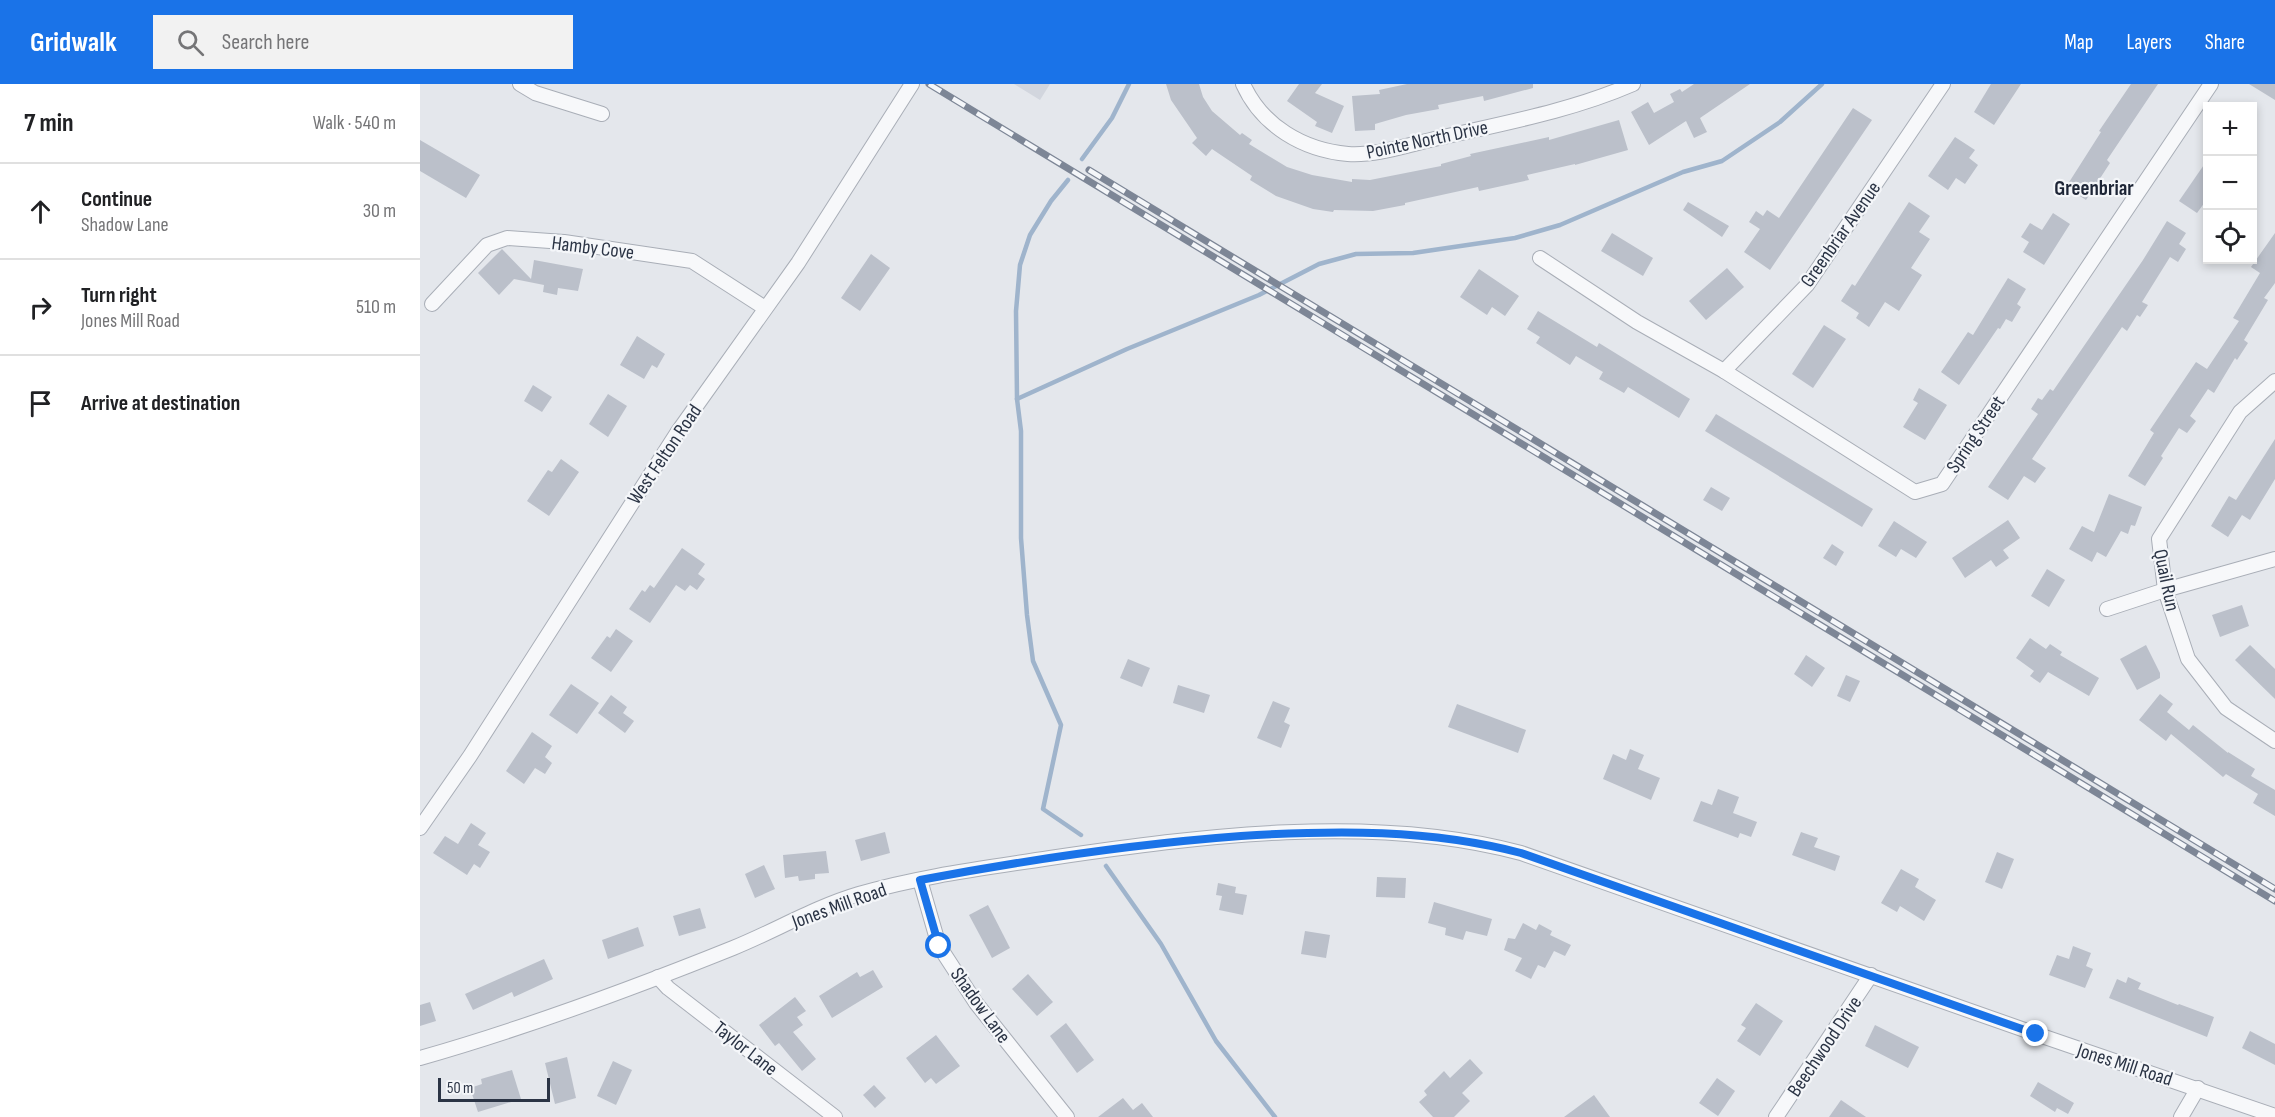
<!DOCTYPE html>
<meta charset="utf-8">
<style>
:root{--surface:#fff;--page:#f2f2f2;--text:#202124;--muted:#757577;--line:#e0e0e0;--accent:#1a73e8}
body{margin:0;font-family:"Sofia Sans Condensed",sans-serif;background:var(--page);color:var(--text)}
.controls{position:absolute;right:18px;top:18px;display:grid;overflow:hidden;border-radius:0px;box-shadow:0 3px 9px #0003}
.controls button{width:54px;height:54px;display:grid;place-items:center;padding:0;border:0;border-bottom:2px solid var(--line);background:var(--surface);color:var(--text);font:30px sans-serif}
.scale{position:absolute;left:18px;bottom:15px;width:112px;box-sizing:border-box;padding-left:6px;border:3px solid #2b3445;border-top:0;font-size:16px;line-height:21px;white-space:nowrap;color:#2b3445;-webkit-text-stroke:4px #f4f6f9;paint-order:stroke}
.stop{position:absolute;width:18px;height:18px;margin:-14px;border:4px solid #1a73e8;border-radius:50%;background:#fff}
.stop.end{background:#1a73e8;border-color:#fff;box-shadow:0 2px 6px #0008}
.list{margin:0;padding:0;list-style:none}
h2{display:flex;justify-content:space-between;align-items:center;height:78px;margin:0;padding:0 24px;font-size:26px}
h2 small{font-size:20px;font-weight:400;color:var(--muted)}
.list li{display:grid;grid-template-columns:39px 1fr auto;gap:18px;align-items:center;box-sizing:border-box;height:96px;padding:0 24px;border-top:2px solid var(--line)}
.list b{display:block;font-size:22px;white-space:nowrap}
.list p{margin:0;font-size:20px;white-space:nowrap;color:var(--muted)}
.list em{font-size:20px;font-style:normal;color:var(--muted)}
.icon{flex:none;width:33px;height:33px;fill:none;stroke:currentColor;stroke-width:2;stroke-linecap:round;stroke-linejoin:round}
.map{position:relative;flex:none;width:1855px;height:1033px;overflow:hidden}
header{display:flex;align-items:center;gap:36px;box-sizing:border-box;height:84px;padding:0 30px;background:var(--accent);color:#fff}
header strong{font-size:28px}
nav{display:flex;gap:33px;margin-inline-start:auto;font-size:21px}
.search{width:420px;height:54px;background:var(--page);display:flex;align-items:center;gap:15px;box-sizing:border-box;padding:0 21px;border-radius:0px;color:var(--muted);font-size:22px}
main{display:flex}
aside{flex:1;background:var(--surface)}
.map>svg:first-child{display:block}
.built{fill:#d2d6de}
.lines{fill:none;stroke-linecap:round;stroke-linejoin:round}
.stream{stroke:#9fb4cc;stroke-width:4.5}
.building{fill:#bbc0ca}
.street-casing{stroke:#a9aeb7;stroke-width:16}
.street{stroke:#f7f8fa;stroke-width:14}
.rail-casing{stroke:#7d8696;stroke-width:7}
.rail{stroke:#f4f6f9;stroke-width:4.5;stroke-dasharray:14;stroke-linecap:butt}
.route{stroke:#1a73e8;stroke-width:8}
.labels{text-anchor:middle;stroke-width:4.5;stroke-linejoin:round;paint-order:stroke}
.street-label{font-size:20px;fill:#2b3445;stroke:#f4f6f9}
.neighbourhood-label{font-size:21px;font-weight:bold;fill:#1d2536;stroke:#f4f6f9}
</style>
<header>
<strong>Gridwalk</strong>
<div class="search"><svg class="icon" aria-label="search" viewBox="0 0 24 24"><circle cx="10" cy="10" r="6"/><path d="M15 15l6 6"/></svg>Search here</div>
<nav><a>Map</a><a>Layers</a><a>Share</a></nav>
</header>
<main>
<aside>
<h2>7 min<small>Walk · 540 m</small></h2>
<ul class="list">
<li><svg class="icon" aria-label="ahead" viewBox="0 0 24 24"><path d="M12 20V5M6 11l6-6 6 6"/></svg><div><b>Continue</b><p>Shadow Lane</p></div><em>30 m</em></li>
<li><svg class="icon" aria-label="right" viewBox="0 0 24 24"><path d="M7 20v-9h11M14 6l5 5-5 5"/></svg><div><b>Turn right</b><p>Jones Mill Road</p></div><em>510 m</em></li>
<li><svg class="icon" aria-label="arrive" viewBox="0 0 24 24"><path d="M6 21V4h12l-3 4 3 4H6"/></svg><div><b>Arrive at destination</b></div></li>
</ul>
</aside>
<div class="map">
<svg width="1855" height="1033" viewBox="0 0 1855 1033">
<rect width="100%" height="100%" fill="#e4e7ec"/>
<polygon class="built" points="594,0 630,0 620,16"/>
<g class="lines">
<g class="stream">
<polyline points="662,75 692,34 709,0"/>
<polyline points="648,96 631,117 610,151 600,181 596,227 597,315 601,347 601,454 607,531 613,577 641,641 623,725 661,751"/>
<polyline points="597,315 707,265 839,211 899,180 936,170 993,169 1095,154 1140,141 1263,88 1302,77 1360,38 1402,0"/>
<polyline points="686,782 741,860 796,957 855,1033"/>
</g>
</g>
<g class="building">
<polygon points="746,0 779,0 783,13 792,27 820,51 822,49 832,56 829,60 867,83 892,91 932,98 932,95 950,96 1021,82 1021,80 1051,72 1050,70 1129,53 1129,56 1199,36 1208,66 1155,81 1155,80 1107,91 1109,96 1059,107 1058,103 985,119 985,121 953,127 914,126 913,128 893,125 856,112 830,96 832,92 792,65 786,72 772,59 777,54 751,16"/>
<polygon points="879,0 902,0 895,9 924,22 912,49 895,42 897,38 867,17"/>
<polygon points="987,0 1113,0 1113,4 1064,17 1063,12 1018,21 1019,25 986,31 955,40 955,46 935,47 932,12 960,10 959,6"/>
<polygon points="1274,0 1330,0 1280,34 1287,48 1274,54 1266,37 1229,61 1211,28 1228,18 1234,29 1254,18 1250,10 1260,5 1262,8"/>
<polygon points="1571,0 1601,0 1574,41 1554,28"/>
<polygon points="1711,0 1738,0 1687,76 1690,79 1666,116 1646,103 1681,48 1679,47"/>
<polygon points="1829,0 1855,0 1855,16"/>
<polygon points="1433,24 1452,36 1350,186 1324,168 1340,145 1329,138 1336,127 1343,132 1347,126 1359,134"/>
<polygon points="1535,53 1555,66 1549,74 1558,81 1545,100 1536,94 1528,106 1508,92"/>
<polygon points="0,56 60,91 46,114 0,87"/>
<polygon points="1788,75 1788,114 1777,129 1759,117"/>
<polygon points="1268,118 1309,142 1302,153 1263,126"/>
<polygon points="1489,118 1510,132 1499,148 1510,155 1491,184 1502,191 1479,227 1465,218 1449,243 1436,234 1439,229 1421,217 1432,200 1435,202"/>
<polygon points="1633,129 1650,140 1624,181 1603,168 1609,158 1601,153 1610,139 1622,146"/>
<polygon points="1747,137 1766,149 1759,160 1766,165 1758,178 1750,173 1722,218 1728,221 1720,233 1717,231 1707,247 1702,243 1612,375 1626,384 1615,399 1604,392 1588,416 1568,403 1618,330 1611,325 1618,314 1622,316 1630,305 1633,307 1723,176"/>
<polygon points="1192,149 1233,174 1223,192 1181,167"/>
<polygon points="1855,149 1855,199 1844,214 1848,216 1824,256 1828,259 1817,276 1815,274 1794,309 1788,305 1770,332 1776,337 1767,349 1759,344 1741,372 1743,374 1725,402 1708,392 1734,349 1730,346 1776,278 1787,285 1819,237 1813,234 1840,189 1831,183"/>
<polygon points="82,165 111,195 114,176 163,185 158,207 138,204 137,211 123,208 124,201 94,195 79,211 58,189"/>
<polygon points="451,170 470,184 440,227 421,214"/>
<polygon points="1307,184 1324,203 1286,236 1269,217"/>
<polygon points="1059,185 1099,212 1085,232 1072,223 1067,231 1040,213"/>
<polygon points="1588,194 1606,205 1597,220 1601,223 1592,238 1586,235 1580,245 1578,244 1539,301 1521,288 1548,248 1553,251"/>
<polygon points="1118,227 1177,263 1179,259 1270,315 1259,334 1208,303 1204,309 1179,295 1183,288 1156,272 1150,281 1116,259 1120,253 1107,245"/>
<polygon points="1404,241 1426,255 1393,304 1372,290"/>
<polygon points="217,252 245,270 237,284 232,281 224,295 200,281"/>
<polygon points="113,301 132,313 122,328 104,317"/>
<polygon points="1499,304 1527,321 1505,356 1483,343 1498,319 1493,316"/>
<polygon points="188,310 207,322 188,353 169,340"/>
<polygon points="1296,330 1453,425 1442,443 1285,347"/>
<polygon points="1855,355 1855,395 1830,436 1822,431 1808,453 1791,442 1809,412 1816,416"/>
<polygon points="141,375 159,388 129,432 107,417 128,386 132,388"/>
<polygon points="1291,403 1310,414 1302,427 1283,416"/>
<polygon points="1689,410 1722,423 1715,442 1711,441 1708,450 1701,447 1686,473 1677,468 1672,478 1649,465 1662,442 1674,448"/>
<polygon points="1588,436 1600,454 1583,466 1589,474 1576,483 1571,476 1545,494 1532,474"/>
<polygon points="1474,437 1507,458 1496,474 1481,465 1476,473 1458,462"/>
<polygon points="1412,460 1424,468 1416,482 1403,474"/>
<polygon points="262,464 285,480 278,490 285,495 277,506 270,501 265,507 256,501 230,539 209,525 222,506 225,508 230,501 234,504"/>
<polygon points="1627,485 1645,496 1629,523 1611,512"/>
<polygon points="1822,521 1829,542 1800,553 1792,531"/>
<polygon points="196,545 213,557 191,588 171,574 187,552 190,554"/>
<polygon points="1610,554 1626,565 1630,560 1642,568 1640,571 1679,594 1669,612 1628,588 1620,599 1610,592 1614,587 1596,574"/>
<polygon points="1726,561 1740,589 1740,594 1717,606 1700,575"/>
<polygon points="1830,561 1855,585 1855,615 1815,576"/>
<polygon points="1386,571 1405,584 1392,603 1374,590"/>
<polygon points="708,575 730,584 722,603 700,594"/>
<polygon points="1426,591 1440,597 1430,618 1417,612"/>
<polygon points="151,600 179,619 157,650 129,631"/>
<polygon points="758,601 790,611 784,629 753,619"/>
<polygon points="1740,610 1753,620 1747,628 1769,646 1773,641 1808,669 1808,668 1835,685 1831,692 1855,706 1855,732 1833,719 1838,710 1806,690 1803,693 1751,650 1746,657 1719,636"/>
<polygon points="191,611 207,623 203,629 214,637 205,649 178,629"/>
<polygon points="853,617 870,624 864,638 870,641 861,664 837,654"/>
<polygon points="1037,620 1106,646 1098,669 1028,643"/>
<polygon points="112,648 132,662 125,673 132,679 125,690 115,684 104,700 86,687"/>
<polygon points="1210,665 1224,671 1218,685 1240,694 1231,716 1183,695 1193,670 1206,676"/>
<polygon points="1298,705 1319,713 1313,729 1337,738 1331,753 1320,749 1318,754 1273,737 1281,717 1292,721"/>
<polygon points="51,739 66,749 58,761 70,768 60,784 54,780 47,791 13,769 25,752 38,760"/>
<polygon points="465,748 470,769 441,777 435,756"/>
<polygon points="1381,748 1398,754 1394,763 1420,772 1415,787 1372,771"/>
<polygon points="406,767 409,789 395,790 395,795 379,797 378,792 365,794 363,771"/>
<polygon points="1577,768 1594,775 1582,805 1565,798"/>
<polygon points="344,781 355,805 335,814 325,790"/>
<polygon points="1481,785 1499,795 1495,803 1516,816 1504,837 1480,822 1477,828 1461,819"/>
<polygon points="957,793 986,794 985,814 956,813"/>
<polygon points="798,799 816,803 815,809 827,811 823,831 799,826 802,812 796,811"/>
<polygon points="1014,818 1072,835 1067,852 1046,847 1043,856 1025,851 1026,844 1008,839"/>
<polygon points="568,821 590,864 572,874 549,831"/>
<polygon points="280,824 286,844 259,852 253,832"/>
<polygon points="1103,839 1116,846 1119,840 1132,847 1130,851 1151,861 1145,872 1134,867 1125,884 1118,881 1111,895 1095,887 1102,874 1084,866 1088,854 1095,855"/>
<polygon points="218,843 224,862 188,875 182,856"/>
<polygon points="885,847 910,851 906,874 881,870"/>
<polygon points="1653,862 1671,869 1666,882 1673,885 1665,904 1629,891 1637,871 1649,875"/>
<polygon points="124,875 133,895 94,913 92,908 53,926 45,910"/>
<polygon points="453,886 463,903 412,934 399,912 437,888 440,893"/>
<polygon points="608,890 633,918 617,932 592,905"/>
<polygon points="1708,893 1721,899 1718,905 1758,921 1759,920 1794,933 1787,953 1689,914 1697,895 1706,899"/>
<polygon points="375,913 386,927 377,933 383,941 373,948 396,975 382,987 359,959 355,962 339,941"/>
<polygon points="10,918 16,937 0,942 0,921"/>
<polygon points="1336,919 1363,937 1340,972 1317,957 1326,944 1321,941"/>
<polygon points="646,939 674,976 657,989 630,952"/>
<polygon points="1455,941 1499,963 1488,984 1445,962"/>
<polygon points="1830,947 1855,960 1855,981 1822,964"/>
<polygon points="516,951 540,982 516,1000 511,994 505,999 486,974"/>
<polygon points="147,973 156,1014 135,1020 125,979"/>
<polygon points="1050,975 1063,989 1042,1009 1050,1017 1034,1033 1013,1033 999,1018 1007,1011 1004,1007 1024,987 1030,994"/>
<polygon points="193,977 212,986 196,1021 177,1012"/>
<polygon points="92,986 101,1015 58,1028 50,1004 62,1000 61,995"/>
<polygon points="1297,994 1315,1007 1298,1032 1279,1019"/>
<polygon points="1618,998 1654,1019 1648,1030 1637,1024 1635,1028 1610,1012"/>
<polygon points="454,1001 466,1014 455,1024 443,1011"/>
<polygon points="1174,1011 1190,1033 1144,1033"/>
<polygon points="703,1014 713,1026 722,1019 733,1033 678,1033"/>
<polygon points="1421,1016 1446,1033 1409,1033"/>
</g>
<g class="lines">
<g class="street-casing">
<g id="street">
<polyline points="100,0 115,9 182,30"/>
<path d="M823 0C842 42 883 66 928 70 958 72 990 60 1019 54 1084 39 1151 27 1213 0"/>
<polyline points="1120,174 1217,238 1304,287 1495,408 1522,400 1791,0"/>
<polyline points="12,220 67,161 87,154 144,158 272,177 345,224"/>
<polyline points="1304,287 1387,201 1523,0"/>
<polyline points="1855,297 1820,328 1739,455 1745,506 1768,575 1806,624 1855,657"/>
<polyline points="1687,525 1745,506 1855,475"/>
<polyline points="0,744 50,672 257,349 378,179 492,0"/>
<polyline points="500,796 519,862 556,919 647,1033"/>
<polyline points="238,893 248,904 415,1033"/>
<path d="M0 974C106 944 211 905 313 864 355 847 395 823 439 810 500 792 566 784 630 774 780 752 953 729 1101 769L1616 950 1855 1032"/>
<polyline points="1356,1033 1451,891"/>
<polyline points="1761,1033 1778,1004"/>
</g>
</g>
<use href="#street" class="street"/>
<g class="rail-casing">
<g id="rail">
<polyline points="509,0 1855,817"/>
<polyline points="669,86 1855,805"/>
</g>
</g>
<use href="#rail" class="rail"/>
</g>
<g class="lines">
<path class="route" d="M519 862 500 796C606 776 713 760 821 752 915 746 1010 745 1101 769L1616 950"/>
</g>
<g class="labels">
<g class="street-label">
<text transform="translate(1007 55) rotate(-12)" y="7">Pointe North Drive</text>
<text transform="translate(1420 150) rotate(-55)" y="7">Greenbriar Avenue</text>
<text transform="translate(173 163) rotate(7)" y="7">Hamby Cove</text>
<text transform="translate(1555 350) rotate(-56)" y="7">Spring Street</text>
<text transform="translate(244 370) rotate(-56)" y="7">West Felton Road</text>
<text transform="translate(1747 496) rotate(78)" y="7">Quail Run</text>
<text transform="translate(419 821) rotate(-20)" y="7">Jones Mill Road</text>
<text transform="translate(561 921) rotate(54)" y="7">Shadow Lane</text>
<text transform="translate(1404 962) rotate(-56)" y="7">Beechwood Drive</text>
<text transform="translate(326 964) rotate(38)" y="7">Taylor Lane</text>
<text transform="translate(1705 980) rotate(18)" y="7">Jones Mill Road</text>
</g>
<g class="neighbourhood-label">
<text x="1674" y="111">Greenbriar</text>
</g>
</g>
</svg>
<div class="controls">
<button>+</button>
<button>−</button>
<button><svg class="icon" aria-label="locate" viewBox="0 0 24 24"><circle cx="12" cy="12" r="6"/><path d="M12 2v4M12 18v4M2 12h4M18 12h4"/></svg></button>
</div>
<div class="scale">50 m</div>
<div class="stop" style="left:519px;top:862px"></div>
<div class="stop end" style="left:1616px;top:950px"></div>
</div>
</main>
